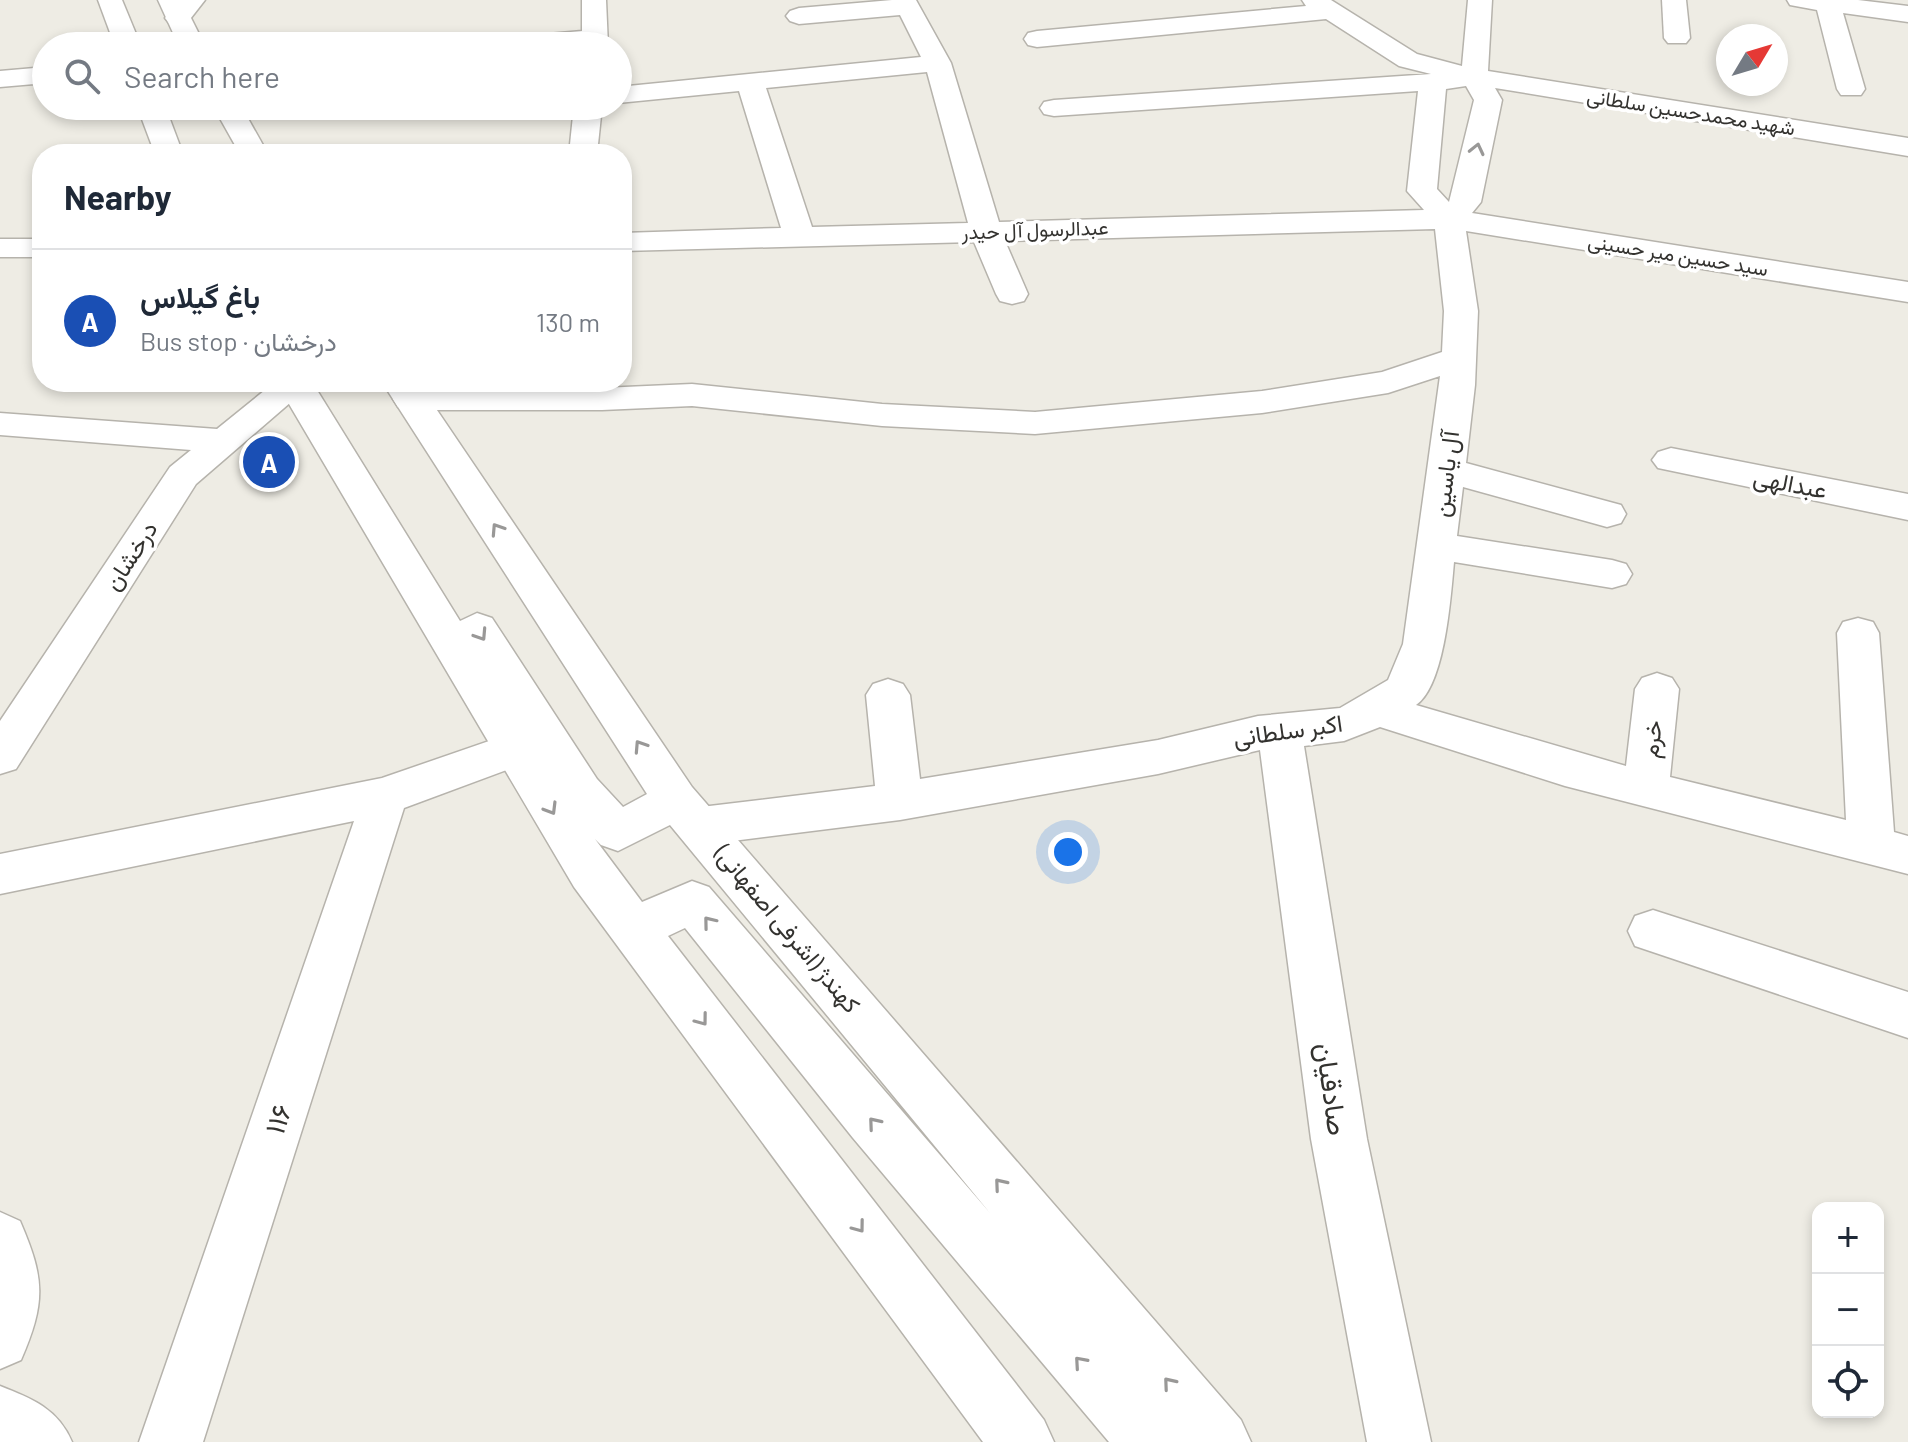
<!DOCTYPE html>
<meta charset="utf-8">
<style>
:root{--surface:#fff;--page:#f6f6f7;--text:#1f2937;--muted:#747a83;--line:#e0e1e3;--accent:#b45309}
body{margin:0;font-family:Barlow,Vazirmatn,sans-serif;background:var(--page);color:var(--text)}
.controls{position:absolute;right:24px;bottom:24px;display:grid;overflow:hidden;border-radius:16px;box-shadow:0 4px 12px #0003}
.controls button{width:72px;height:72px;display:grid;place-items:center;padding:0;border:0;border-bottom:2px solid var(--line);background:var(--surface);color:var(--text);font:40px sans-serif}
.compass{position:absolute;left:1716px;top:24px;width:72px;height:72px;border-radius:50%;background:var(--surface);box-shadow:0 4px 12px #0003;rotate:52deg}
.you{position:absolute;left:1068px;top:852px;width:28px;height:28px;margin:-20px;border:6px solid #fff;border-radius:50%;background:#1a73e8;box-shadow:0 0 0 12px #1a73e833}
.badge{display:grid;place-items:center;width:52px;height:52px;border-radius:50%;background:var(--accent);color:#fff;font-size:26px;font-weight:700}
.pin{position:absolute;translate:-50% -50%;border:4px solid #fff;box-shadow:0 2px 8px #0006}
.list{margin:0;padding:0;list-style:none}
h2{display:flex;justify-content:space-between;align-items:center;height:104px;margin:0;padding:0 32px;font-size:34px}
h2 small{font-size:26px;font-weight:400;color:var(--muted)}
.list li{display:grid;grid-template-columns:52px 1fr auto;gap:24px;align-items:center;box-sizing:border-box;height:144px;padding:0 32px;border-top:2px solid var(--line)}
.list b{display:block;font-size:30px;white-space:nowrap}
.list p{margin:0;font-size:26px;white-space:nowrap;color:var(--muted)}
.list em{font-size:26px;font-style:normal;color:var(--muted)}
.icon{flex:none;width:44px;height:44px;fill:none;stroke:currentColor;stroke-width:2;stroke-linecap:round;stroke-linejoin:round}
.map{position:relative;flex:none;width:1908px;height:1442px;overflow:hidden}
.search{position:absolute;background:var(--surface);box-shadow:0 4px 12px #0003;left:32px;top:32px;width:600px;height:88px;display:flex;align-items:center;gap:20px;box-sizing:border-box;padding:0 28px;border-radius:44px;color:var(--muted);font-size:30px}
.panel{position:absolute;background:var(--surface);box-shadow:0 4px 12px #0003;left:32px;top:144px;width:600px;height:248px;border-radius:32px}
.map>svg:first-child{display:block}
.lines{fill:none;stroke-linecap:round;stroke-linejoin:round}
.minor-casing{stroke:#b6b3ac;stroke-width:3}
.major-casing{stroke:#b6b3ac;stroke-width:3}
.minor{fill:#fff;fill-rule:evenodd}
.major{fill:#fff;fill-rule:evenodd}
.oneway{stroke:#999897}
.labels{text-anchor:middle;stroke-width:7;stroke-linejoin:round;paint-order:stroke}
.far-street-label{font-size:20px;fill:#33322f;stroke:#fff}
.street-label{font-size:24px;fill:#33322f;stroke:#fff}
.near-street-label{font-size:28px;fill:#33322f;stroke:#fff}
</style>
<div class="map">
<svg width="1908" height="1442" viewBox="0 0 1908 1442">
<rect width="100%" height="100%" fill="#eeece4"/>
<g class="lines">
<g class="minor-casing">
<g id="minor">
<polygon points="180,0 205,0 187,23 169,23 165,18"/>
<polygon points="582,0 606,0 608,46 490,46 494,40 503,38 582,31"/>
<path d="M892 0H916L951 63 999 222 1424 210 1407 191 1418 91 1054 116 1044 114 1040 108 1044 102 1054 100 1431 74 1399 66 1326 19 1037 47 1028 45 1024 39 1028 33 1037 31 1306 6 1302 0H1331L1417 54 1462 66 1468 0H1492L1488 71 1908 138V156L1495 88 1502 100 1481 202 1472 213 1908 282V302L1466 231 1478 311 1475 385 1466 463 1621 505 1626 514 1621 523 1607 527 1463 487 1457 536 1612 560 1626 564 1632 574 1626 584 1612 588 1454 562C1451 595 1445 686 1416 705L1626 766 1635 689 1642 678 1657 673 1672 678 1679 689 1670 777 1846 820 1837 633 1843 622 1858 618 1873 622 1879 633 1894 832 1908 836V874L1565 786 1380 727 1344 741 1304 746 1367 1139 1431 1442H1367L1311 1139 1260 750 1158 774 900 820 701 845 684 839 678 826 684 813 701 807 875 786 866 695 873 684 888 679 903 684 910 695 920 779 1158 740 1258 716 1340 708 1388 680 1403 644 1440 376 1388 393 1262 413 1035 434 882 426 692 406 602 410H411L398 407 393 399 398 391 411 388H602L692 384 882 404 1035 412 1262 391 1382 372 1442 352 1444 311 1435 229 1005 241 1028 294 1024 301 1012 304 1000 301 996 294 974 242 622 251V233L781 228 739 91 618 103V87L921 57 900 15 799 24 790 21 786 16 790 11 799 8ZM927 72 968 223 812 227 766 88ZM1466 86 1474 100 1449 202 1437 189 1446 89Z"/>
<polygon points="1662,0 1686,0 1690,38 1686,43 1668,43 1664,38"/>
<polygon points="1787,0 1858,0 1908,6 1908,22 1843,13 1865,89 1861,95 1841,95 1837,89 1817,10 1790,5"/>
<polygon points="46,67 46,83 0,87 0,71"/>
<polygon points="574,106 602,106 597,154 569,154"/>
<rect x="0" y="239" width="42" height="18"/>
<polygon points="275,382 313,383 196,484 16,769 0,774 0,721 170,467 191,450 0,435 0,413 217,429"/>
<polygon points="1671,448 1908,494 1908,520 1658,468 1652,460 1658,452"/>
<polygon points="515,732 531,737 537,749 531,761 404,808 203,1442 139,1442 354,821 0,894 0,854 382,778"/>
<polygon points="1653,910 1908,992 1908,1038 1635,946 1628,931 1635,916"/>
<path d="M0 1212 20 1221C45 1279 46 1302 21 1360L0 1369Z"/>
<path d="M0 1386C33 1399 58 1409 72 1442H0Z"/>
</g>
</g>
<g class="major-casing">
<g id="major">
<polygon points="98,0 122,0 141,46 115,46"/>
<polygon points="158,0 182,0 205,46 179,46"/>
<polygon points="137,106 165,106 183,154 155,154"/>
<polygon points="213,106 241,106 268,154 240,154"/>
<path d="M276 382H312L460 621 477 613 492 618 597 779 623 807 647 794 382 382H418L692 787 1241 1420 1251 1442H1109L853 1138 685 928 668 936 1044 1420 1054 1442H983L574 887ZM670 825 990 1213 709 887 692 881 642 902 595 839 601 845 618 851Z"/>
</g>
</g>
<use href="#minor" class="minor"/>
<use href="#major" class="major"/>
</g>
<defs><path id="oneway-chevron" d="M-2-3.5L2.5 0L-2 3.5" fill="none" stroke-width="1.6" stroke-linecap="round" stroke-linejoin="round" transform="scale(2)"/></defs>
<g class="oneway">
<use href="#oneway-chevron" transform="translate(1477 149) rotate(-77)"/>
<use href="#oneway-chevron" transform="translate(497 529) rotate(-123)"/>
<use href="#oneway-chevron" transform="translate(481 635) rotate(57)"/>
<use href="#oneway-chevron" transform="translate(640 746) rotate(-123)"/>
<use href="#oneway-chevron" transform="translate(551 809) rotate(59)"/>
<use href="#oneway-chevron" transform="translate(709 922) rotate(-129)"/>
<use href="#oneway-chevron" transform="translate(702 1020) rotate(53)"/>
<use href="#oneway-chevron" transform="translate(874 1123) rotate(-130)"/>
<use href="#oneway-chevron" transform="translate(1000 1184) rotate(-130)"/>
<use href="#oneway-chevron" transform="translate(859 1227) rotate(53)"/>
<use href="#oneway-chevron" transform="translate(1080 1362) rotate(-131)"/>
<use href="#oneway-chevron" transform="translate(1169 1383) rotate(-130)"/>
</g>
<g class="labels">
<g class="far-street-label">
<text transform="translate(1691 112) rotate(9)" y="7">شهید محمدحسین سلطانی</text>
<text transform="translate(1035 230) rotate(-2)" y="7">عبدالرسول آل حیدر</text>
<text transform="translate(1678 255) rotate(9)" y="7">سید حسین میر حسینی</text>
</g>
<g class="street-label">
<text transform="translate(1446 474) rotate(-83)" y="8">آل یاسین</text>
<text transform="translate(1790 484) rotate(11)" y="8">عبدالهی</text>
<text transform="translate(131 556) rotate(-57)" y="8">درخشان</text>
<text transform="translate(1288 731) rotate(-8)" y="8">اکبر سلطانی</text>
<text transform="translate(1652 739) rotate(-83)" y="8">خرم</text>
<text transform="translate(787 929) rotate(50)" y="8">کهندژ (اشرفی اصفهانی)</text>
</g>
<g class="near-street-label">
<text transform="translate(1332 1089) rotate(82)" y="10">صادقیان</text>
<text transform="translate(278 1119) rotate(-72)" y="10">۱۱۶</text>
</g>
</g>
</svg>
<div class="controls">
<button>+</button>
<button>−</button>
<button><svg class="icon" aria-label="locate" viewBox="0 0 24 24"><circle cx="12" cy="12" r="6"/><path d="M12 2v4M12 18v4M2 12h4M18 12h4"/></svg></button>
</div>
<svg class="compass" viewBox="-18 -18 36 36"><path d="M0-13l5 13h-10z" fill="#e53935"/><path d="M0 13l5-13h-10z" fill="#747a83"/></svg>
<div class="you"></div>
<div class="pin badge" style="left:269px;top:462px;background:#1a4fb4">A</div>
<div class="search"><svg class="icon" aria-label="search" viewBox="0 0 24 24"><circle cx="10" cy="10" r="6"/><path d="M15 15l6 6"/></svg>Search here</div>
<section class="panel">
<h2>Nearby<small></small></h2>
<ul class="list">
<li><span class="badge" style="background:#1a4fb4">A</span><div><b>باغ گیلاس</b><p>Bus stop · درخشان</p></div><em>130 m</em></li>
</ul>
</section>
</div>
